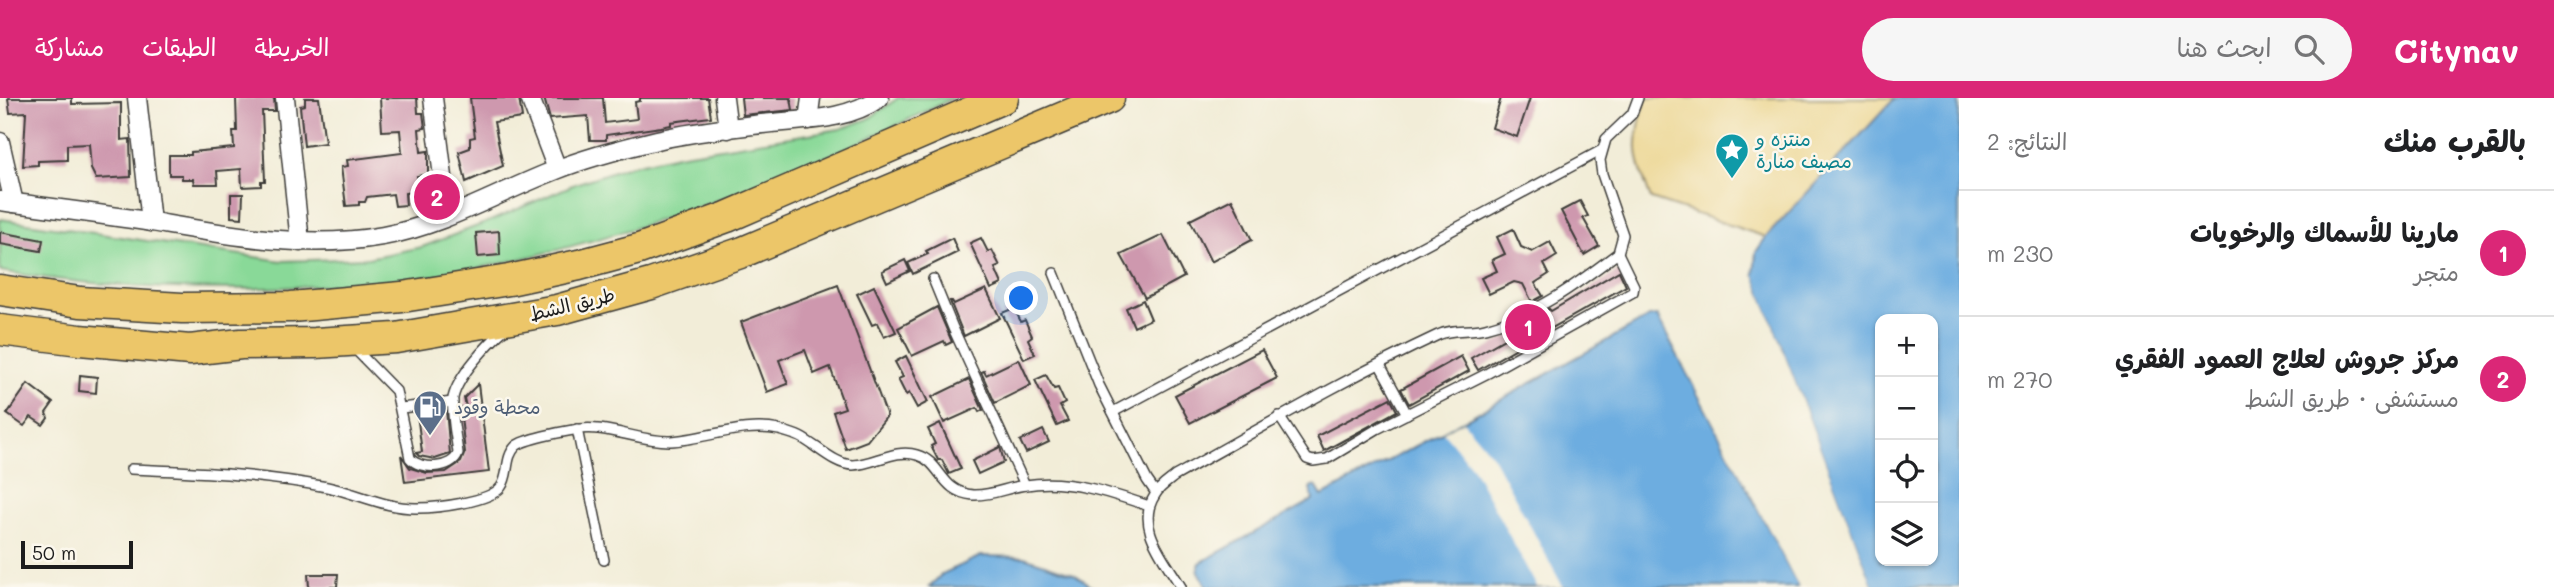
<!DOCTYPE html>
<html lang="ar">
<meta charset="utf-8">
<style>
:root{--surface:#fff;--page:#f6f6f6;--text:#202124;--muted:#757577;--line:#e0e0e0;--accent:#db2777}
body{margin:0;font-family:Mali,"Playpen Sans Arabic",sans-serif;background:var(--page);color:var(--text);direction:rtl}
.controls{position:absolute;right:21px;bottom:21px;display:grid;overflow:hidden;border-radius:14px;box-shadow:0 2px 5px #0004}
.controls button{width:63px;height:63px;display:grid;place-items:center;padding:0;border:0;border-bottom:2px solid var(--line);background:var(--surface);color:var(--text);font:35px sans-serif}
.scale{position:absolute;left:21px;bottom:18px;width:112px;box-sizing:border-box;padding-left:7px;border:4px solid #1c1c1c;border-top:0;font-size:19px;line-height:24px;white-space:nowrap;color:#1c1c1c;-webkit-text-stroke:5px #fbf7ec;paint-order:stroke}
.you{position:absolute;left:1022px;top:201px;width:24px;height:24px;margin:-18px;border:5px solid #fff;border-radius:50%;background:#1a73e8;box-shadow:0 0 0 10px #1a73e833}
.badge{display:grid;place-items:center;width:46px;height:46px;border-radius:50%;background:var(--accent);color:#fff;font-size:23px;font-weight:700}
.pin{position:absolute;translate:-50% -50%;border:4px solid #fff;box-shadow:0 2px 7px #0006}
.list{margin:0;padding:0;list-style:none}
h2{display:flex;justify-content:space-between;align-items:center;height:91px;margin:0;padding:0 28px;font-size:30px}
h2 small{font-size:23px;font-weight:400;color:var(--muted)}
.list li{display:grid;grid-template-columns:46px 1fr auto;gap:21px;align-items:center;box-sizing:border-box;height:126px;padding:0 28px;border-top:2px solid var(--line)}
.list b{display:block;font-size:26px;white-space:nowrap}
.list p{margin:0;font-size:23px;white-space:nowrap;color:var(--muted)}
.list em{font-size:23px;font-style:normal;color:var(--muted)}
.icon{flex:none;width:38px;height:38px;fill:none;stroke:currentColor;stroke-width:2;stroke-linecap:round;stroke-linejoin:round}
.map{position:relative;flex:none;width:1959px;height:489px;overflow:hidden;direction:ltr}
header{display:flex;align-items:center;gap:42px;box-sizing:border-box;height:98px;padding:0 35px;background:var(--accent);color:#fff}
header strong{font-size:33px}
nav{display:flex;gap:38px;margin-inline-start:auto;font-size:24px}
.search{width:490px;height:63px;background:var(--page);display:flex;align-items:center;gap:18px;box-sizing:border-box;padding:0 24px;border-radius:38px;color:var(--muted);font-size:26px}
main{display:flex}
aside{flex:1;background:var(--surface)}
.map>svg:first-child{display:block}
.green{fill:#89d998;stroke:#527a5a;stroke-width:2}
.sand{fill:#eeda9e;stroke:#857b5d;stroke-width:2}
.water{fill:#6dade0;stroke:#44647e;stroke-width:2;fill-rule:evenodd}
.pier{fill:#f2edd8}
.building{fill:#ce98ae}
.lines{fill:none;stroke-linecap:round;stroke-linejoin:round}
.service-casing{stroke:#3c3b38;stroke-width:12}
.minor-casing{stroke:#3c3b38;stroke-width:21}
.trunk-casing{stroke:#3c3b38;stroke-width:33}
.service{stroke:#fff;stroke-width:9}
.minor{stroke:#fff;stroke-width:18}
.trunk{stroke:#ecc669;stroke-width:30}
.labels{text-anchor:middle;stroke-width:5;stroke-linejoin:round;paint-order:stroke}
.culture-label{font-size:19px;fill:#0d838f;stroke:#fbf7ec;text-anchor:start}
.street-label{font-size:19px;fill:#1c1c1c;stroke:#fbf7ec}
.service-label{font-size:19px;fill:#4e5e75;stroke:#fbf7ec;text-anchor:start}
</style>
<header>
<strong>Citynav</strong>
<div class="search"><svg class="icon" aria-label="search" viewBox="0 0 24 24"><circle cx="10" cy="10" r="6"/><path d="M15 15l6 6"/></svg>ابحث هنا</div>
<nav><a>الخريطة</a><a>الطبقات</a><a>مشاركة</a></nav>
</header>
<main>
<aside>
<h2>بالقرب منك<small>النتائج: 2</small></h2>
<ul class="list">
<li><span class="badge">1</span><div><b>مارينا للأسماك والرخويات</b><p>متجر</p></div><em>230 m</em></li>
<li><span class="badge">2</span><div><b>مركز جروش لعلاج العمود الفقري</b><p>مستشفى · طريق الشط</p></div><em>270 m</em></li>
</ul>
</aside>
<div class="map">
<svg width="1959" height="489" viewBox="0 0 1959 489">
<rect width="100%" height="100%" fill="#fbf7ec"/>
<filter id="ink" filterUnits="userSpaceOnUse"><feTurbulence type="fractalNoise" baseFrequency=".0143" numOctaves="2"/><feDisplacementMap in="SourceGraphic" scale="14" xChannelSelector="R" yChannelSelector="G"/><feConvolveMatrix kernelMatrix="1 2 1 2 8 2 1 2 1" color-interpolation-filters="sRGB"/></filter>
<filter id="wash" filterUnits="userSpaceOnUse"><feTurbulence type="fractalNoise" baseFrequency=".00686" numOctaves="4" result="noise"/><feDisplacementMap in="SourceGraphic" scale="28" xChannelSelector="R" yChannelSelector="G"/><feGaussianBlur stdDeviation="1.57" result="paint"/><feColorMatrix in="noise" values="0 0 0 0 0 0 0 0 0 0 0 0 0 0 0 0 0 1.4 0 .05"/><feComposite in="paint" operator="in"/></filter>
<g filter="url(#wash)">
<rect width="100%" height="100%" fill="#f2edd8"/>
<path class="green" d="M898 0H953C781 86 598 155 407 182 378 187 347 186 317 188 211 194 105 191 0 173V121L282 163 368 160 422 149 488 124 575 86 629 68 677 57 840 31 868 21Z"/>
<path class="sand" d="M1647 0H1895L1766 139 1651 101C1635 58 1631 45 1647 0Z"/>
<g class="water">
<path d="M1895 0H1959V489H1873L1754 177 1756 154 1766 139ZM1880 221H1933V463H1880Z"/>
<polygon points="1657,218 1799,489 1207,489 1198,472 1200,465 1313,402 1310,391 1312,389 1316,388 1322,398 1463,323 1649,219"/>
<polygon points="981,458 1024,459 1074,476 1094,489 929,489 942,476"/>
</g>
<g class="pier">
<polygon points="1754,177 1873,489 1869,489 1750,178"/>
<polygon points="1663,220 1802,487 1802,489 1799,489 1660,222"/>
<polygon points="1463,323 1493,359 1563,489 1537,489 1473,370 1443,334"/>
</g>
<g id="blocks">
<g class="building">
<polygon points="8,0 72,0 72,6 121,5 121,42 130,41 131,79 96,81 91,71 89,46 67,47 67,62 38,63 38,67 23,68 26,14 10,15"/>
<polygon points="236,0 274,0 275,13 262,13 265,83 261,83 261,88 242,89 241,71 217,73 218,86 194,86 193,81 182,81 182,77 169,77 169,57 191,57 191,54 234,50 233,33 237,33"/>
<polygon points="305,0 319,0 325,45 304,48 300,8 305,7"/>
<polygon points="380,0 417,0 418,15 423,15 425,30 419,31 421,54 428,53 428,76 417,78 420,93 405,95 406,107 395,108 393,96 367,99 365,104 359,104 359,107 346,108 341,69 348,68 347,62 402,55 400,32 382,33"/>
<polygon points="470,0 519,0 522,20 494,24 503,68 466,84 459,54 470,50 470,40 475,39"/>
<polygon points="544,0 603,0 605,25 637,21 635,4 640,3 640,0 708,0 711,19 671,24 671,27 661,29 606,37 606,42 590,42 588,18 550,21"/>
<polygon points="741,0 791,0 793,12 743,17"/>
<polygon points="1501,0 1530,0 1517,39 1492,30"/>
<polygon points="231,96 243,96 242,120 231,119"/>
<polygon points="1232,101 1252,142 1211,164 1190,122"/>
<polygon points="1580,103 1588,118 1583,120 1599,148 1584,157 1561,113"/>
<polygon points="1513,131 1521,149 1532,154 1550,144 1557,158 1544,166 1549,176 1535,185 1543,198 1532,204 1523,186 1514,184 1489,196 1481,180 1497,173 1492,162 1505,156 1497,139"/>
<polygon points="499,133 500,157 478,159 476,135"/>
<polygon points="0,134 43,142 41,153 0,146"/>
<polygon points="1163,137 1184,179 1145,200 1121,157"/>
<polygon points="952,140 958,154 913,176 908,165 928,156 926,153"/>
<polygon points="981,140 988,154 992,152 1000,168 995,170 1002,186 991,191 970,145"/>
<polygon points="905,162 910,173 887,184 882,173"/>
<polygon points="1619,173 1626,188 1478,272 1471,260 1541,220 1539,216 1549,211 1551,213"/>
<polygon points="838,187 887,318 867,343 846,351 833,314 845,310 830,269 814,276 805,252 779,262 788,286 767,294 741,224"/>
<polygon points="874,188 896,234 884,239 877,225 872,227 857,196"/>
<polygon points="986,191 1000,220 964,238 950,203 952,203 954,206"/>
<polygon points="1143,202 1151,221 1134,229 1126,210"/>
<polygon points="937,209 952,244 946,247 944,243 912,258 898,230"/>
<polygon points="1014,210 1021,224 1025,222 1032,238 1028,241 1035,256 1024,261 1002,215"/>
<polygon points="1262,252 1277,280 1190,325 1175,297"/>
<polygon points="906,258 928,304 917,310 909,295 906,297 898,281 903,279 895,264"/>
<polygon points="1461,258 1469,273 1409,306 1401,291"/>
<polygon points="1019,261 1031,287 995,305 981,274 984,273 986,277"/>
<polygon points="80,277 97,279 96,295 79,293"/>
<polygon points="1046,277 1054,291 1058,290 1065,305 1060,308 1068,323 1057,328 1035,282"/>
<polygon points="969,281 983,312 979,314 977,310 944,325 932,299"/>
<polygon points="28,286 53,305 46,315 48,320 43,327 31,319 24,328 7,316"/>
<polygon points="478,286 489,374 405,384 401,357 410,370 427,375 446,374 461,364 465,354 460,310 466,309 464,300"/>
<polygon points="1390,300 1397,313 1324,353 1317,338"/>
<polygon points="446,312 450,356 435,361 419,358 416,355 422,354 417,316"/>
<polygon points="940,325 961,371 949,376 942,362 938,362 931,348 935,346 928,331"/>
<polygon points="1043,332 1049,344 1026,355 1020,343"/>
<polygon points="1000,349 1004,364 978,376 972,363"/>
<polygon points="308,476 338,476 337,489 309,489"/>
</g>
</g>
</g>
<g filter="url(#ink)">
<use href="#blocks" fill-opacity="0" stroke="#3c3b38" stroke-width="2"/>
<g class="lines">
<g class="service-casing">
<g id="service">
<polyline points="1054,175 1099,287 1147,382 1156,395"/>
<polyline points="933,181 953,230 1025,387"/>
<path d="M353 249 396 293 410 360C420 373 453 371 458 355 456 338 451 317 453 300 458 277 489 245 506 230"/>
<polyline points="1380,267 1407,316"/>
<polyline points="401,310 453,304"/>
<polyline points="1113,314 1602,52"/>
<polyline points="1279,318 1307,361 1313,363 1327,361 1377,331 1488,275 1633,194 1634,188 1618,155"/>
<polyline points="577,331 604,462"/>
<path d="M131 371C199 374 260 376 327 389 357 395 387 411 418 410 436 410 490 404 501 389 510 377 504 360 516 348 524 341 561 334 573 332 606 325 638 344 671 343 705 341 745 324 779 332 786 334 794 336 800 339 816 347 835 367 853 367 875 366 895 350 917 357 942 364 940 394 973 397 992 398 1008 389 1026 387 1067 380 1111 395 1149 408"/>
<path d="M1181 489C1166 462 1134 429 1155 397 1159 389 1169 383 1175 378 1263 329 1348 279 1438 237 1452 230 1470 234 1485 230 1536 217 1577 186 1618 155L1623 137 1602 76 1600 62 1606 41 1632 16 1638 0"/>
</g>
</g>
<g class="minor-casing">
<g id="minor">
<polyline points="137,0 151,124"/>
<polyline points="285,0 300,144"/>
<polyline points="433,0 448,118"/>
<polyline points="530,0 557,71"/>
<polyline points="724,0 728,31"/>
<polyline points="808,22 811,0"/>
<polyline points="0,44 14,105"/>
<path d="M0 103C51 110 102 116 152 124 229 137 306 152 383 138 444 127 499 94 556 72 588 59 624 50 657 42 691 34 728 30 762 26 802 21 844 24 879 0"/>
</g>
</g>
<g class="trunk-casing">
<g id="trunk">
<polyline points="0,192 80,204 182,210 291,209 402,199 509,182 579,167 639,151 727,119 1003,0"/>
<polyline points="0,232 80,242 190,252 241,246 315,245 396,240 557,212 651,186 743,154 1109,0"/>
</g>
</g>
<use href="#service" class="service"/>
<use href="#minor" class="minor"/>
<use href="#trunk" class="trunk"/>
</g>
</g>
<defs>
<g id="sight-pin" transform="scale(1.75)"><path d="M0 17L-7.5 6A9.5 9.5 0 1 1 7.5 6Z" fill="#0f9aa8" stroke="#fbf7ec"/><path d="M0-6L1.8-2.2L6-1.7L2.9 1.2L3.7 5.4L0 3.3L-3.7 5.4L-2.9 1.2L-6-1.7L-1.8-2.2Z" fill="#fff"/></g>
<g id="fuel-pin" transform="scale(1.75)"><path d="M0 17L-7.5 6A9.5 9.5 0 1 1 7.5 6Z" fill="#5c6f8a" stroke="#fbf7ec"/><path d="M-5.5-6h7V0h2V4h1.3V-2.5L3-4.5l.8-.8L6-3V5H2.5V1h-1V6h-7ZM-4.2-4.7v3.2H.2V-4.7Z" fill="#fff"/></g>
</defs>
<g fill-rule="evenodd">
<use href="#sight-pin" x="1732" y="52"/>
<use href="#fuel-pin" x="430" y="309"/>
</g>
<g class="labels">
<g class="culture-label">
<text x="1756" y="48">منتزه و<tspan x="1756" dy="22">مصيف منارة</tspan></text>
</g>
<g class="street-label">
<text transform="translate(572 206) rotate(-14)" y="7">طريق الشط</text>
</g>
<g class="service-label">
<text x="454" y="316">محطة وقود</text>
</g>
</g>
</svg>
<div class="controls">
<button>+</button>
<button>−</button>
<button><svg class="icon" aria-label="locate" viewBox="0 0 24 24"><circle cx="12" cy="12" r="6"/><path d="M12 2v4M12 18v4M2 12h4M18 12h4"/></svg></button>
<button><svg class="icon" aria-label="layers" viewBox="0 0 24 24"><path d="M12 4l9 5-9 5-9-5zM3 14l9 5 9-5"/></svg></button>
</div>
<div class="scale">50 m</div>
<div class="you"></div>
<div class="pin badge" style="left:1528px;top:229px">1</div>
<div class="pin badge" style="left:437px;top:99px">2</div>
</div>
</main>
